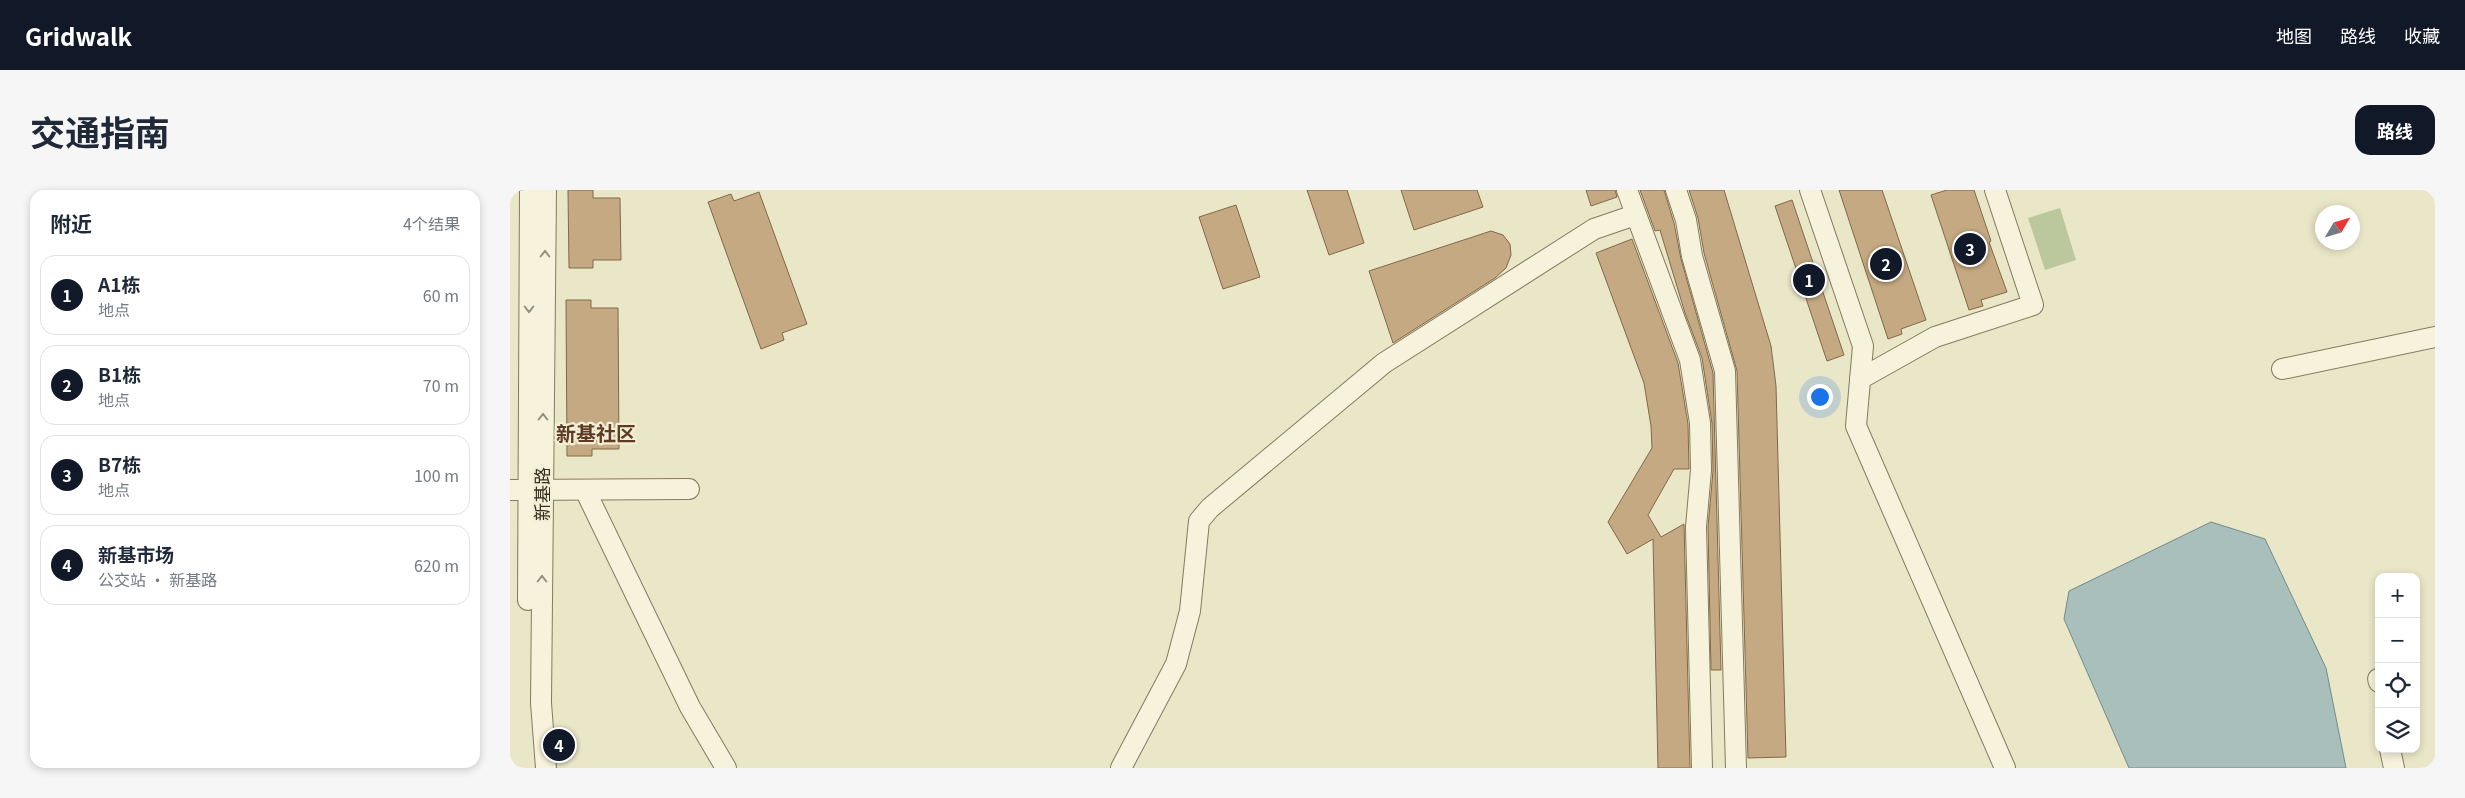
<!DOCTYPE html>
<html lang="zh">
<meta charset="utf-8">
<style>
:root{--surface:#fff;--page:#f6f6f7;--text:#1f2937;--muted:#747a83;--line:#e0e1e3;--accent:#111827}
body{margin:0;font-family:Georgia,"Noto Sans SC",serif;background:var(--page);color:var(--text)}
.controls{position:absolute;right:15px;bottom:15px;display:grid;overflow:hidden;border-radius:10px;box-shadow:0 2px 8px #0003}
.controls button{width:45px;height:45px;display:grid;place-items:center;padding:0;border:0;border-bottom:1px solid var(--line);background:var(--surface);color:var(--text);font:25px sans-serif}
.compass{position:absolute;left:1805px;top:15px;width:45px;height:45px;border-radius:50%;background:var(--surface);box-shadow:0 2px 8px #0003;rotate:52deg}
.you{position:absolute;left:1309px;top:206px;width:18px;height:18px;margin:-12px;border:4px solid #fff;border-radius:50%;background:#1a73e8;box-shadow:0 0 0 8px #1a73e833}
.badge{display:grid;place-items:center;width:32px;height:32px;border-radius:50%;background:var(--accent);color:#fff;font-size:16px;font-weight:700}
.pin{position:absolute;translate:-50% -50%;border:2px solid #fff;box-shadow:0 1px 5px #0006}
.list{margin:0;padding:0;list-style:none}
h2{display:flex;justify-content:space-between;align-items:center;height:65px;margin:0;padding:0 20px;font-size:21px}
h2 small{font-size:16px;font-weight:400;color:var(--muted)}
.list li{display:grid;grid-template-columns:32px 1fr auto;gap:15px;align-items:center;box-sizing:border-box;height:80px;margin:0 10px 10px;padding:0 10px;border:1px solid var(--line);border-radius:15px}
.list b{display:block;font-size:19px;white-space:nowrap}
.list p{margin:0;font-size:16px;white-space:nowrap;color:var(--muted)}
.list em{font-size:16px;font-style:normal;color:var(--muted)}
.icon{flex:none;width:28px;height:28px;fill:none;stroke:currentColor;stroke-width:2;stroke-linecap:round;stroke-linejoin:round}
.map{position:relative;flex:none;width:1925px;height:578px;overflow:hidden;border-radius:15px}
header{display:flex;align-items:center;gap:30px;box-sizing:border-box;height:70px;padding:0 25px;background:var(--accent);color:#fff}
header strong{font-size:24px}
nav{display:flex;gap:28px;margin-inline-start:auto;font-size:18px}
.intro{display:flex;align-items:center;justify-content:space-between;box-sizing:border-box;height:120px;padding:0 30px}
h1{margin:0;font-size:35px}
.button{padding:12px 22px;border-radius:15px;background:var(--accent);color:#fff;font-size:18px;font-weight:700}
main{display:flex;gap:30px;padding:0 30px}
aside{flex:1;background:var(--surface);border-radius:15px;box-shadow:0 2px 8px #0003}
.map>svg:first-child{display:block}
.green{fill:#bbc89d}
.water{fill:#a9bfbc;stroke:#708c8a}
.building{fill:#c5a982;stroke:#816947}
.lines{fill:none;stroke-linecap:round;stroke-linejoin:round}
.minor-casing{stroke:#857a5f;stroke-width:22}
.minor{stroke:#f6f2db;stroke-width:20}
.oneway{stroke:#96907e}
.labels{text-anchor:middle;stroke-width:4.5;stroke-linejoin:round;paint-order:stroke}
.street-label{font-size:18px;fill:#362f21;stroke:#f2efd7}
.quarter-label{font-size:20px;font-weight:bold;fill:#5f3b24;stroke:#f2efd7}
</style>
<header>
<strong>Gridwalk</strong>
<nav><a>地图</a><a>路线</a><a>收藏</a></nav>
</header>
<div class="intro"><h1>交通指南</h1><a class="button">路线</a></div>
<main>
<aside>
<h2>附近<small>4个结果</small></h2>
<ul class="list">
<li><span class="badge">1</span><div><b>A1栋</b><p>地点</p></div><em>60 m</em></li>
<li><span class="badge">2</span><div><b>B1栋</b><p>地点</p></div><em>70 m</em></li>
<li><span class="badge">3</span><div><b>B7栋</b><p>地点</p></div><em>100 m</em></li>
<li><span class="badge">4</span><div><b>新基市场</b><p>公交站 · 新基路</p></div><em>620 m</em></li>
</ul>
</aside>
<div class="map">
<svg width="1925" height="578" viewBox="0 0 1925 578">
<rect width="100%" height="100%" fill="#eae6c8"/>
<polygon class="green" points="1550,18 1566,70 1535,80 1518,28"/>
<polygon class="water" points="1701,332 1755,349 1816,478 1836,578 1619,578 1554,429 1559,401"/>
<g class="building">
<polygon points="58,0 83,0 83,8 110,8 111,70 83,70 83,78 59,78"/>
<polygon points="797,0 837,0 854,53 819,65"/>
<polygon points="891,0 967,0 973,17 904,40"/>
<polygon points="1076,0 1105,0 1107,7 1081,16"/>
<polygon points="1130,0 1154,0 1164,33 1171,69 1203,183 1211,480 1201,480 1198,337 1203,281 1202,233 1192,168 1175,123 1150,40 1145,41"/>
<polygon points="1179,0 1214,0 1261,156 1266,196 1276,567 1238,568 1227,181 1194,63 1188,28"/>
<polygon points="1329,0 1372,0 1416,130 1391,139 1392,144 1378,149"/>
<polygon points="1437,0 1464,0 1481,51 1479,52 1497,102 1471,110 1473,116 1459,120 1421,5"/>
<polygon points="249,2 297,134 272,143 274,150 251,159 198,12 221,4 224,11"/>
<polygon points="1282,10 1334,165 1317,171 1265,16"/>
<polygon points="726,15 750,87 713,99 689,27"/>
<polygon points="981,41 993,45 1000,54 1001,65 996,78 985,88 883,153 859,81"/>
<polygon points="1122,49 1168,173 1178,234 1179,279 1164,279 1138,325 1151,347 1174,334 1180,578 1148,578 1143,349 1117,364 1098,332 1142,258 1141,236 1134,193 1086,63"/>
<polygon points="56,110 81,110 81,118 108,118 109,259 82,259 82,266 57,266"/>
</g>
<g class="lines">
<g class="minor-casing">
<g id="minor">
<polyline points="36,0 31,513 36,578"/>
<polyline points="1117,0 1180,170 1190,233 1191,280 1186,337 1192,578"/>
<polyline points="1166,0 1176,30 1182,66 1215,181 1226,578"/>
<polyline points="1300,0 1353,156 1346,236 1495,578"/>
<polyline points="1772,179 1925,147"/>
<polyline points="1350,189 1425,147 1523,115 1485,0"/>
<polyline points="0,300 179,299"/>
<polyline points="75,300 180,517 216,578"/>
<polyline points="18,410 20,0"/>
<polyline points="1868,489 1869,492"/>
<polyline points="1880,559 1884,578"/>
<polyline points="611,578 666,474 680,421 689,331 700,318 874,173 1084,39 1125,25"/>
</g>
</g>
<use href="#minor" class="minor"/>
</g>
<defs><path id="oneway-chevron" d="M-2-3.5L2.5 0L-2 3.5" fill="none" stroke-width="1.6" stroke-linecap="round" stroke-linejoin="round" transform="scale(1.25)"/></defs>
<g class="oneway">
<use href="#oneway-chevron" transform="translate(35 64) rotate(-90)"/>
<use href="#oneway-chevron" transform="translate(19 119) rotate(90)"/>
<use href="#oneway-chevron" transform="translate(33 227) rotate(-90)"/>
<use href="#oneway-chevron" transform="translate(32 389) rotate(-90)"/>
</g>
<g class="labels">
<g class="street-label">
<text transform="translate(33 304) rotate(-90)" y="6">新基路</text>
</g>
<g class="quarter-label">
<text x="86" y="251">新基社区</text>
</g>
</g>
</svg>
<div class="controls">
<button>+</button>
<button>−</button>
<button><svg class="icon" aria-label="locate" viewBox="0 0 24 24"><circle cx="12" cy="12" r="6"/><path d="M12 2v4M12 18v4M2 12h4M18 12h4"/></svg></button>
<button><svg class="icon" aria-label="layers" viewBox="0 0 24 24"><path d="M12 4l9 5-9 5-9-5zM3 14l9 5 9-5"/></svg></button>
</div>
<svg class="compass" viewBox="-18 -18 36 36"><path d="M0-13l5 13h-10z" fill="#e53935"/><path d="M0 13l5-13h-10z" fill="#747a83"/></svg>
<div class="you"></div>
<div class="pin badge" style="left:1299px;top:90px">1</div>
<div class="pin badge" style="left:1376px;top:74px">2</div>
<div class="pin badge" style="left:1460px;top:59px">3</div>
<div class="pin badge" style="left:49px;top:555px">4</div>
</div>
</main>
